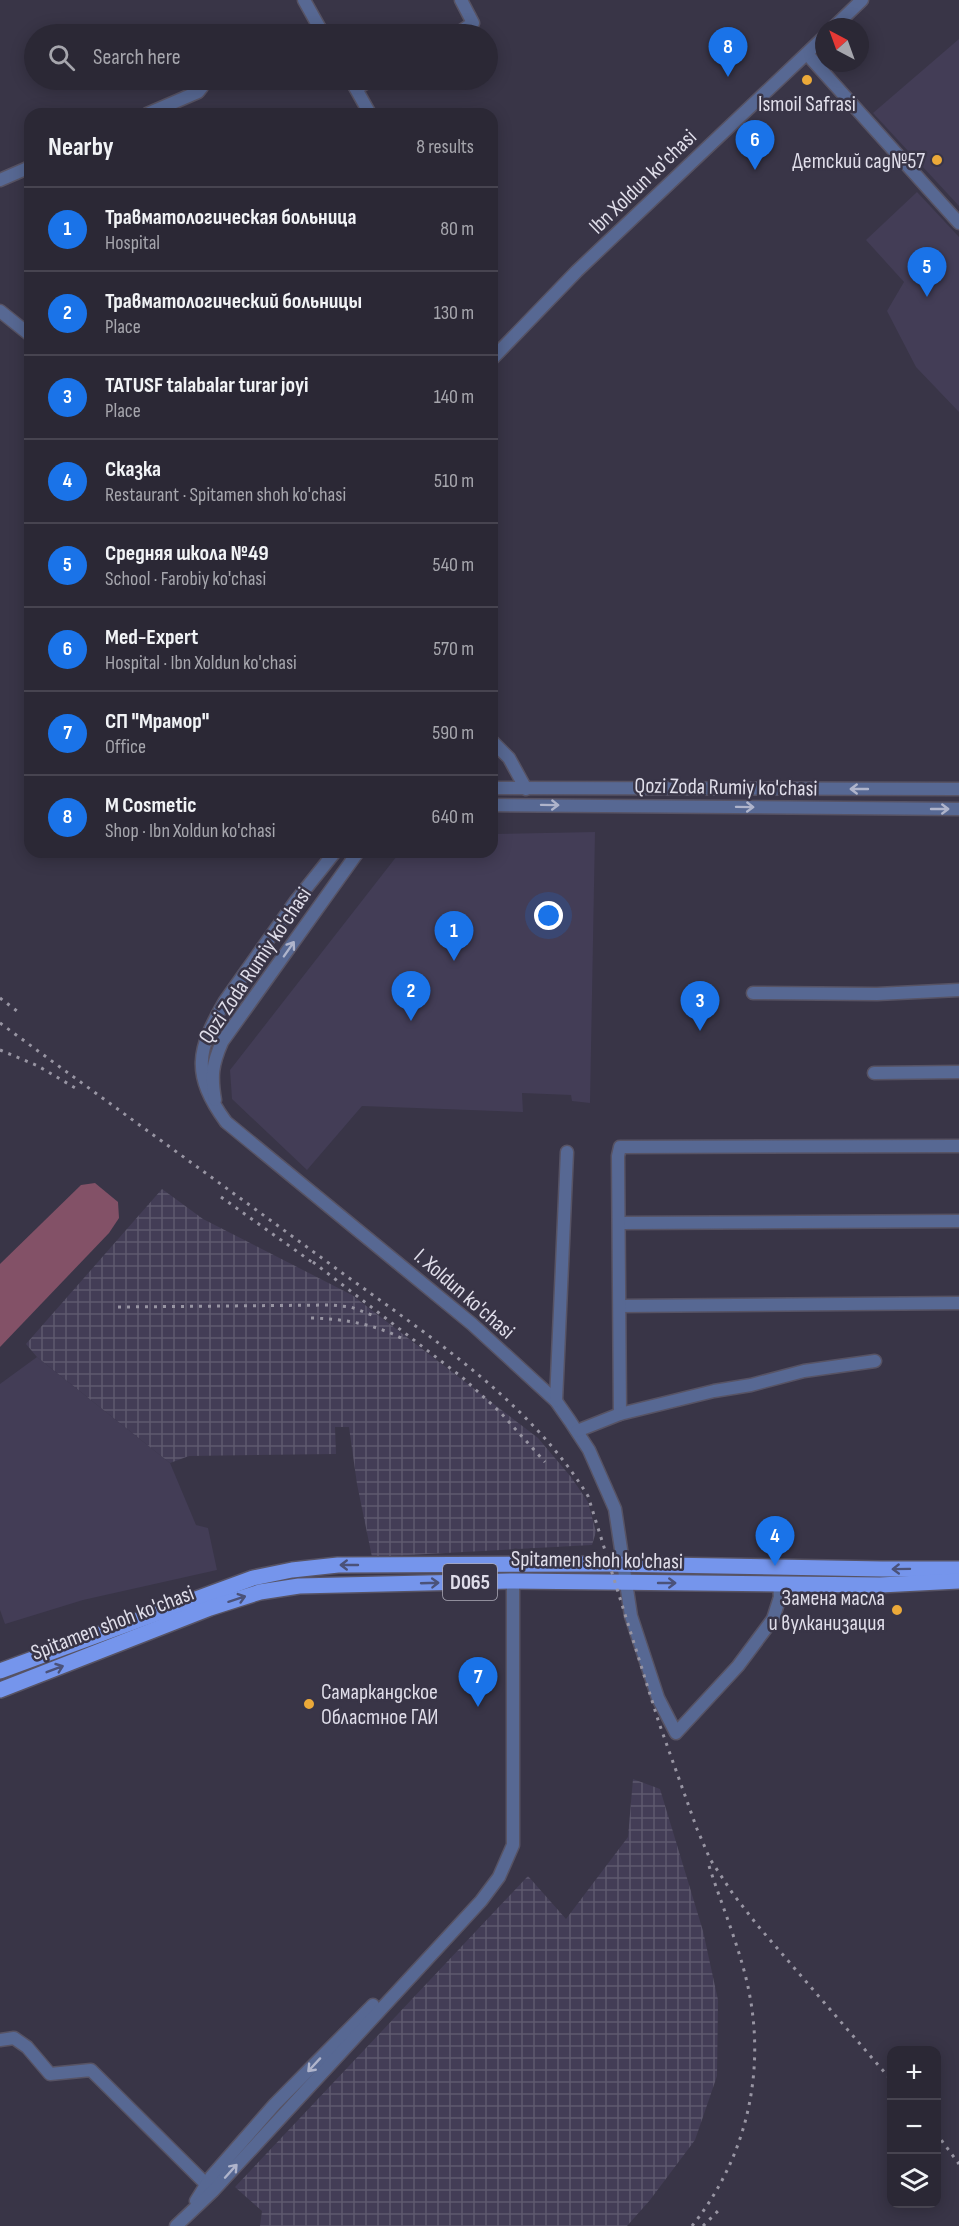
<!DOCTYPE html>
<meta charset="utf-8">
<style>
:root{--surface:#2b2835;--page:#373441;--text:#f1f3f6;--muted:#a6a6ad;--line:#474450;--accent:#1a73e8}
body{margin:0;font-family:"Sofia Sans Condensed",sans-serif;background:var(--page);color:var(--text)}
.controls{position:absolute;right:18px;bottom:18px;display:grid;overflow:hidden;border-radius:12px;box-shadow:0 3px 15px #0003}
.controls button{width:54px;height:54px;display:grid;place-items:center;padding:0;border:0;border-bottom:2px solid var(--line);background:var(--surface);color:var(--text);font:30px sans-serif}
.compass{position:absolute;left:815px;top:18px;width:54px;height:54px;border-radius:50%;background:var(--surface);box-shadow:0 3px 15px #0003;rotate:319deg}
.you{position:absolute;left:549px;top:916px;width:21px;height:21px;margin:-15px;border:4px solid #fff;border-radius:50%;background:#1a73e8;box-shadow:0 0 0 9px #1a73e833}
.badge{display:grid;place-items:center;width:39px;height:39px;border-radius:50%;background:var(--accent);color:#fff;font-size:20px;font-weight:700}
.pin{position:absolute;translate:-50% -50px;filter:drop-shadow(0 2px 3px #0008)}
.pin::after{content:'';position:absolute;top:32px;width:21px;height:18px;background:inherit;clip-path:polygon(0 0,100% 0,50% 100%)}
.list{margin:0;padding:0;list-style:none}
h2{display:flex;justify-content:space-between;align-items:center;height:78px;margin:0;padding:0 24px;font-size:26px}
h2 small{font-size:20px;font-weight:400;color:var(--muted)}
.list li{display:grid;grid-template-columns:39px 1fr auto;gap:18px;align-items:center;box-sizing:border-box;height:84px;padding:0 24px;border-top:2px solid var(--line)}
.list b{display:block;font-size:22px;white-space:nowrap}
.list p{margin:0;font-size:20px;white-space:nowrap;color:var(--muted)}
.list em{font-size:20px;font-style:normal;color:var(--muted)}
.icon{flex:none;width:33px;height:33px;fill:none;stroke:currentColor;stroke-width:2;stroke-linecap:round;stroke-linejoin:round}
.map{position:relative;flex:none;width:959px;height:2226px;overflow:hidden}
.search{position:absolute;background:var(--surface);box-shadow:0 3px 15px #0003;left:24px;top:24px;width:474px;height:66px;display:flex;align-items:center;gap:15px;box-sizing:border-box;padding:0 21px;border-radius:33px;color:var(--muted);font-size:22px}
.panel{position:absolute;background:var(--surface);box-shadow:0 3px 15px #0003;left:24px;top:108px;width:474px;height:750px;border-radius:18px}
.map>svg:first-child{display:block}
.built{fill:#433d56}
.industrial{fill:url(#industrial-grid)}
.green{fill:#835167}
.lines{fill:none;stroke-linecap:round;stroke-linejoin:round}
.minor-casing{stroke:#575364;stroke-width:15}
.major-casing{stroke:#575364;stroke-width:18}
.minor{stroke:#576893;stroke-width:12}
.major{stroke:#7595ec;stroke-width:15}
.rail{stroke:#9895a3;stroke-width:3;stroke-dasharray:3 6;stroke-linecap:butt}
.oneway{stroke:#afb4cb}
.oneway2{stroke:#4b5279}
.poi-dot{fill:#eba939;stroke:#393547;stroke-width:2}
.labels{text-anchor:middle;stroke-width:5;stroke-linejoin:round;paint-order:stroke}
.shield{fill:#393547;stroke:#adabb8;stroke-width:1.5}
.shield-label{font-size:21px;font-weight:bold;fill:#dfdde9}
.poi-label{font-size:22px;fill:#dfdde9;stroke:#393547;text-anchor:end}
.street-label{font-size:22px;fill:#dfdde9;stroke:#393547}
</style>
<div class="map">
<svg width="959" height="2226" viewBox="0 0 959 2226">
<defs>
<pattern id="industrial-grid" width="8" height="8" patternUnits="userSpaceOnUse" patternTransform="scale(1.5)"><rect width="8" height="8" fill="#433d56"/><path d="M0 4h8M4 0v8" fill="none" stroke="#5e596e"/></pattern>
</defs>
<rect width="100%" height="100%" fill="#393547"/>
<g class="built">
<polygon points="959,39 959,206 873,113"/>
<polygon points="917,192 959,237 959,412 916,367 887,311 904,282 866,240"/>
<polygon points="595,832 590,1103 572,1101 571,1095 522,1093 523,1112 362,1106 307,1170 232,1099 230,1070 400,852 492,852 492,834"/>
<polygon points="37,1357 170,1463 196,1525 208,1528 217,1570 83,1600 5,1624 0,1610 0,1384"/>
</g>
<g class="industrial">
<polygon points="162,1189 203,1219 352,1295 538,1438 571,1477 588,1502 596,1532 592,1545 372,1557 357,1484 349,1427 335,1427 336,1454 189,1456 170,1463 37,1357 26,1344"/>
<polygon points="633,1779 660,1789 703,1931 718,2000 717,2076 695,2140 650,2200 627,2226 260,2226 262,2211 235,2187 528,1876 566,1919 628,1837"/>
</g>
<polygon class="green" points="95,1183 118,1202 119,1218 109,1233 0,1347 0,1264 81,1185"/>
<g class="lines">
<g class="minor-casing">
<g id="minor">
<polyline points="304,0 323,34"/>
<polyline points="834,27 862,0"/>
<polyline points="457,34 473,23 461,0"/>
<polyline points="807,54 959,223"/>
<polyline points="351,80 370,114"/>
<polyline points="357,88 371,80"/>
<polyline points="147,114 198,92 202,87"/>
<polyline points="0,180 30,167"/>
<polyline points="0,311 30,335"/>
<polyline points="492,359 577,271 824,37"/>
<polyline points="492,741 509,758 526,789"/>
<polyline points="492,788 959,789"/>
<polyline points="492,805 959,809"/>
<path d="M335 852 295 902 225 1001C197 1050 191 1074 226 1122L472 1324 556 1401 570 1421 589 1450 615 1509 631 1616 658 1698 676 1733 738 1666 773 1619 780 1597 779 1583"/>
<polyline points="753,993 877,994 959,990"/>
<polyline points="874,1073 959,1072"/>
<path d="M215 1100C211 1076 212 1065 222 1042L358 852"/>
<polyline points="620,1223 959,1221"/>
<polyline points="620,1306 959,1303"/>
<polyline points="556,1401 567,1152"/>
<polyline points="620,1414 618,1156 620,1147 959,1146"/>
<polyline points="577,1431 620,1414 714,1391 751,1385 804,1371 875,1361"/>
<polyline points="0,2040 14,2038 27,2047 50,2074 91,2070 210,2188"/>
<polyline points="196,2201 211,2177 275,2104 373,2005"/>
<polyline points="176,2226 213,2191 481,1901 499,1877 513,1845 513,1581"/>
</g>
</g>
<g class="major-casing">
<g id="major">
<polyline points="0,1671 253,1578 292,1570 338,1565 608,1564 882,1569 959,1569"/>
<polyline points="0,1690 210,1608 260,1592 299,1586 513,1581 880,1585 959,1581"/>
</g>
</g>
<use href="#minor" class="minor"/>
<use href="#major" class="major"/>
<g class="rail">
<polyline points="0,998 17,1011"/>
<path d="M0 1023C110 1104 220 1183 330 1264 422 1332 527 1397 588 1496L659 1723 697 1829 710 1859 733 1894 758 1926 892 2081"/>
<polyline points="0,1050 38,1066 77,1089"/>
<polyline points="221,1197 316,1265"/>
<polyline points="313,1262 463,1378 500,1412 545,1462"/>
<polyline points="118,1307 331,1305 351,1307 377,1317"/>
<path d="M311 1318C345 1319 375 1324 405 1340"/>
<polyline points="936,2133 959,2164"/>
<path d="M692 2226C744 2161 765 2079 750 1997 743 1956 722 1906 709 1866"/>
<polyline points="703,2226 722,2207"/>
</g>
</g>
<defs><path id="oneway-shaft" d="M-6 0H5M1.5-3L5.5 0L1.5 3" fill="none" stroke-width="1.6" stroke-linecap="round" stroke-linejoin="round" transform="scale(1.5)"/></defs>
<g class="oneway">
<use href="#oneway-shaft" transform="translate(859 789) rotate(-180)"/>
<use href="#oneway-shaft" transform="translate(550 805) rotate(1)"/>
<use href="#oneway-shaft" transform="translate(745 807) rotate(1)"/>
<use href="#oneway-shaft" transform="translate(940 809)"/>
<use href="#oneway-shaft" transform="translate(289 949) rotate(-55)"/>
<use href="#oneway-shaft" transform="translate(314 2065) rotate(133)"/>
<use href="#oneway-shaft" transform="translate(231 2171) rotate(-48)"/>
</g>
<g class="oneway2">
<use href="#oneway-shaft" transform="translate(349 1565) rotate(-180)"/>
<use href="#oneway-shaft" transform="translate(901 1569) rotate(179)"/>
<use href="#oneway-shaft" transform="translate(430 1583) rotate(-2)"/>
<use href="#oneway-shaft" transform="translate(667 1583)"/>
<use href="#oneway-shaft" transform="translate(237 1599) rotate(-18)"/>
<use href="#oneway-shaft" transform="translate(55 1669) rotate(-21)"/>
</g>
<g class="poi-dot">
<circle cx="807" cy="80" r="6"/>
<circle cx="937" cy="160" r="6"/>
<circle cx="897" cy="1610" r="6"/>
<circle cx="309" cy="1704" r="6"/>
</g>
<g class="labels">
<rect class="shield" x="443" y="1564" width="54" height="36" rx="4.5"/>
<g class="shield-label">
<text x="470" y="1589">D065</text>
</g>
<g class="poi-label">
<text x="807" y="111" text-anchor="middle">Ismoil Safrasi</text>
<text x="925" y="168">Детский сад№57</text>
<text x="885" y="1605">Замена масла<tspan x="885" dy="25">и вулканизация</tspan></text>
<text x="321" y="1699" text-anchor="start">Самаркандское<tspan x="321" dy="25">Областное ГАИ</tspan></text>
</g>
<g class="street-label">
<text transform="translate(642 181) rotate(-44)" y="8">Ibn Xoldun ko'chasi</text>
<text transform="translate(726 786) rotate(1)" y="8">Qozi Zoda Rumiy ko'chasi</text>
<text transform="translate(254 965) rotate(-56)" y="8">Qozi Zoda Rumiy ko'chasi</text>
<text transform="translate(465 1293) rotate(41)" y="8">I. Xoldun ko'chasi</text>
<text transform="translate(597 1559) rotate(1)" y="8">Spitamen shoh ko'chasi</text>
<text transform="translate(112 1622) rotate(-21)" y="8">Spitamen shoh ko'chasi</text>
</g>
</g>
</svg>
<div class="controls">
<button>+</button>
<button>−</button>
<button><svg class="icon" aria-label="layers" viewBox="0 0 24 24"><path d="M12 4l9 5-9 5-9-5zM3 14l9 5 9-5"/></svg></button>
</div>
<svg class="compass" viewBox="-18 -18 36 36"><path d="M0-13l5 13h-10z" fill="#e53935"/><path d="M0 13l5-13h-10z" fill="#a6a6ad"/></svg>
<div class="you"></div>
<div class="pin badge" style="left:454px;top:961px">1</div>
<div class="pin badge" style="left:411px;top:1021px">2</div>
<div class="pin badge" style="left:700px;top:1031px">3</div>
<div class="pin badge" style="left:775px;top:1566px">4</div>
<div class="pin badge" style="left:927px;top:297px">5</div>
<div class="pin badge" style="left:755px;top:170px">6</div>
<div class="pin badge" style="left:478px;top:1707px">7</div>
<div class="pin badge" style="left:728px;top:77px">8</div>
<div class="search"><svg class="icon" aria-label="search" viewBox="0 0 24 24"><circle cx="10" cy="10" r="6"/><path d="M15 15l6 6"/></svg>Search here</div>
<section class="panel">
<h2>Nearby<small>8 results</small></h2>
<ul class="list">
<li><span class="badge">1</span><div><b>Травматологическая больница</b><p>Hospital</p></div><em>80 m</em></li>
<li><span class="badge">2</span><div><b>Травматологический больницы</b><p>Place</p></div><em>130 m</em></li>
<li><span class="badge">3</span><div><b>TATUSF talabalar turar joyi</b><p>Place</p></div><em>140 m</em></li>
<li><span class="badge">4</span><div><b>Сказка</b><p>Restaurant · Spitamen shoh ko'chasi</p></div><em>510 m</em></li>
<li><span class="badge">5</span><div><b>Средняя школа №49</b><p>School · Farobiy ko'chasi</p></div><em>540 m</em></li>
<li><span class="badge">6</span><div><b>Med-Expert</b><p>Hospital · Ibn Xoldun ko'chasi</p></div><em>570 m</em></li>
<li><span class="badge">7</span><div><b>СП &quot;Мрамор&quot;</b><p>Office</p></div><em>590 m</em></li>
<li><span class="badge">8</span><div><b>M Cosmetic</b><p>Shop · Ibn Xoldun ko'chasi</p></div><em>640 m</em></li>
</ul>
</section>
</div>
